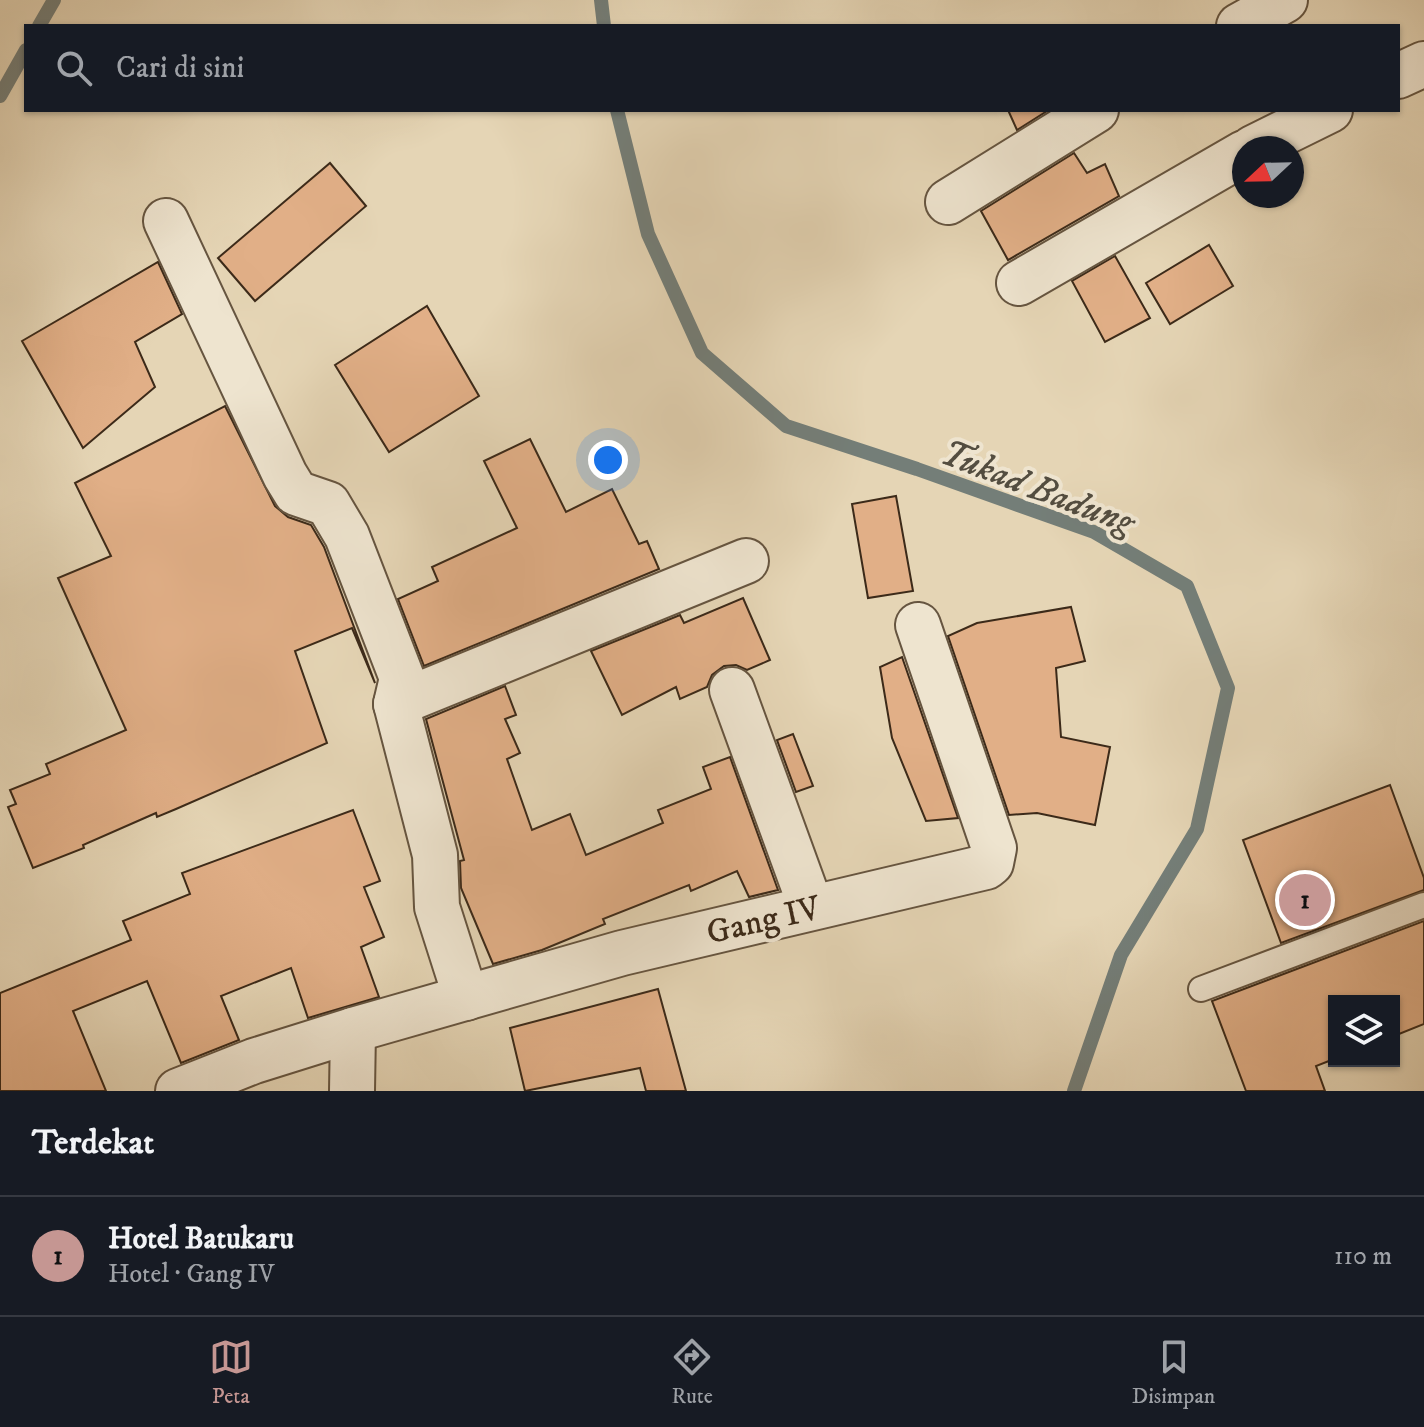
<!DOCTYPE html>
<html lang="id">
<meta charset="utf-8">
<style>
:root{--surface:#171b24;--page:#20242c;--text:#f1f3f6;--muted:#9ea1a6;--line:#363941;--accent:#c59692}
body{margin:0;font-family:"IM FELL DW Pica",serif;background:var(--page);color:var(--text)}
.controls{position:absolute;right:24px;bottom:24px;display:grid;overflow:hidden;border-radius:0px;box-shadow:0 2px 6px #0004}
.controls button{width:72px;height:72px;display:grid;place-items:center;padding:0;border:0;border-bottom:2px solid var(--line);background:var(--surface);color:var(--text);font:40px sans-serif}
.compass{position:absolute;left:1232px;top:136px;width:72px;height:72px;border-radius:50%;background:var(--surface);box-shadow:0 2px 6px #0004;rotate:248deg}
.you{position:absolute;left:608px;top:460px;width:28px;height:28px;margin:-20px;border:6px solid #fff;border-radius:50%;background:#1a73e8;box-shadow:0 0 0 12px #1a73e833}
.badge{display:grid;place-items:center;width:52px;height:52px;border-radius:50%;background:var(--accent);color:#111;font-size:26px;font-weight:700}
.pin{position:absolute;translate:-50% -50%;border:4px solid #fff;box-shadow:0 2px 8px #0006}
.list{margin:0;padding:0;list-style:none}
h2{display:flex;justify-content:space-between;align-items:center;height:104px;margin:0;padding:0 32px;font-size:34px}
h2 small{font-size:26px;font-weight:400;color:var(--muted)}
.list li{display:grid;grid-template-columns:52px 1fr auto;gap:24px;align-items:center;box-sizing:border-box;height:120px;padding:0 32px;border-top:2px solid var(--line)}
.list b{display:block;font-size:30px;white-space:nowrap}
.list p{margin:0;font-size:26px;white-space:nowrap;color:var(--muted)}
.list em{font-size:26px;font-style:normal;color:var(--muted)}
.icon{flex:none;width:44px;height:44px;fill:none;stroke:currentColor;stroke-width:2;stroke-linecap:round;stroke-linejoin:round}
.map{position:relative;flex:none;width:1424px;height:1091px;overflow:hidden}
.search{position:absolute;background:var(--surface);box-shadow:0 2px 6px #0004;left:24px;right:24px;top:24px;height:88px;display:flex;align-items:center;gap:20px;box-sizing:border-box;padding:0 28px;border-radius:0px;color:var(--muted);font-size:30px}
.sheet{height:224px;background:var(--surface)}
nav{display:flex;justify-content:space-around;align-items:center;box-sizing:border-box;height:112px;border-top:2px solid var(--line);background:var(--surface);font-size:22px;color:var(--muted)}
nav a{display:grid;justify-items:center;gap:4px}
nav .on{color:var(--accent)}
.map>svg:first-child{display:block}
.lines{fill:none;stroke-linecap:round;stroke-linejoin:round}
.stream{stroke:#747e78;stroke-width:14}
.building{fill:#e1af87;stroke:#3c2a19;stroke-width:2}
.service-casing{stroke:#665540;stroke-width:28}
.minor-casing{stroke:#665540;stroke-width:48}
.service{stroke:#eee4cf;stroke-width:24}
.minor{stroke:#eee4cf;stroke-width:44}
.labels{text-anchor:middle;stroke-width:8;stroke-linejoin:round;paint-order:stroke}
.street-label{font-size:34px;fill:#3c2a19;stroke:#eee4cf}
.water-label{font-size:36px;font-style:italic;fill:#534d40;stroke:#eee4cf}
</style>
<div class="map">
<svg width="1424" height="1091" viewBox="0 0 1424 1091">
<rect width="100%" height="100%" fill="#e5d5b5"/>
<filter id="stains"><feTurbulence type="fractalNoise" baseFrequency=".0025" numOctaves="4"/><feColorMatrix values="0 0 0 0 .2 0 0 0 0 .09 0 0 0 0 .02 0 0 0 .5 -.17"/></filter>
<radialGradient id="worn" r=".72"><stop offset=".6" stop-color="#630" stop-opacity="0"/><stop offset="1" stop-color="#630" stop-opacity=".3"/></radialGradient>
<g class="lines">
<g class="stream">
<polyline points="601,0 604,26"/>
<polyline points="39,26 54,0"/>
<polyline points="0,96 26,50"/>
<polyline points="617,110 648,234 702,353 786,426 917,469 1094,532 1187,586 1228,688 1197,829 1121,955 1074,1091"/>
</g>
</g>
<g class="building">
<polygon points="1008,110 1047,110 1047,111 1017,130"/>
<polygon points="1074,153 1087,173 1105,164 1119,196 1008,260 981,211"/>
<polygon points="330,163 366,206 255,301 218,258"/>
<polygon points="1209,245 1233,286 1170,324 1146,283"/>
<polygon points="1115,256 1150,318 1105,342 1072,281"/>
<polygon points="158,262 182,314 135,342 155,387 83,448 22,341"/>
<polygon points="427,306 479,396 389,452 335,365"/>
<polygon points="225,406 275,506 288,517 311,525 324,547 375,683 352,628 295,651 327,743 176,809 157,817 156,813 83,845 84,848 33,868 8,807 16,804 10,790 50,774 46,764 126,730 58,578 111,556 75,483"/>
<polygon points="530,439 566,512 612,489 639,544 647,541 659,569 424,666 398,599 438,581 432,567 517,528 484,461"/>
<polygon points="896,496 913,591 868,598 852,504"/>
<polygon points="743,598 770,660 747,670 736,665 724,666 712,675 707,687 680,699 676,687 622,715 591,651 680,615 684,623"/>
<polygon points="1071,607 1085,661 1056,668 1061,737 1110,747 1095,825 1037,813 1009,815 948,636 977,623"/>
<polygon points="902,657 958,818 926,821 892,738 880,667"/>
<polygon points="505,686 516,715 505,719 520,753 507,759 532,830 570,814 586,855 663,823 658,810 711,789 703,767 730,757 778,890 749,897 737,871 691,891 689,885 603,919 605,924 542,950 493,964 461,888 460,861 464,860 426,719"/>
<polygon points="793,734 813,786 796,792 777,740"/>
<polygon points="1390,785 1424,878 1424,890 1281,943 1243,840"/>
<polygon points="353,810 380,881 364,887 384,937 361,947 379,997 308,1018 291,968 221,996 239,1040 181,1063 147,981 73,1011 106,1091 0,1091 0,993 131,940 123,921 190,894 182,873"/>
<polygon points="1424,921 1424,1024 1394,1036 1394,1001 1334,1001 1334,1059 1316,1066 1325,1091 1246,1091 1212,1001"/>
<polygon points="658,989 686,1091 646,1091 640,1068 525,1091 510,1028"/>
</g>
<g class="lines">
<g class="service-casing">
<polyline id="service" points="1201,989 1424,905"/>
</g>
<g class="minor-casing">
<g id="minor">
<polyline points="1239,26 1285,0"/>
<polyline points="1398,76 1424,64"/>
<polyline points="1253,148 1330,110"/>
<polyline points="948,202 1096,110"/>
<polyline points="166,221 285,475 296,493 328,504 347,536 402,678 396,704 435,855 437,907 466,998"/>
<polyline points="1019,283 1244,153"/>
<polyline points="732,690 811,907"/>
<polyline points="396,704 746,561"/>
<polyline points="178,1091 254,1061 353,1030 622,953 986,867 991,863 994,848 918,625"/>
<polyline points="352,1091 353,1030"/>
</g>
</g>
<use href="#service" class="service"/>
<use href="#minor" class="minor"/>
</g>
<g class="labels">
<g class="street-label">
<text transform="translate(763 919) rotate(-13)" y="12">Gang IV</text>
</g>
<g class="water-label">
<text transform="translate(1038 486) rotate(21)" y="13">Tukad Badung</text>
</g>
</g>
<rect width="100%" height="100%" filter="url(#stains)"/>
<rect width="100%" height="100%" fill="url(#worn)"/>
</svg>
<div class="controls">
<button><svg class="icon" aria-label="layers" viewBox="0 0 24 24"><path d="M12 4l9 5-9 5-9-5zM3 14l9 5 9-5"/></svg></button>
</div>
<svg class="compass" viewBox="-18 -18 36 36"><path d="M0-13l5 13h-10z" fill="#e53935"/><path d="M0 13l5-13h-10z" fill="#9ea1a6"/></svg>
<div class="you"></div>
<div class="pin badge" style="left:1305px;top:900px">1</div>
<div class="search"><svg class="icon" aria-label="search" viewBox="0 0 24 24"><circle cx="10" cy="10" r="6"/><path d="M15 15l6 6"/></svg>Cari di sini</div>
</div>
<section class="sheet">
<h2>Terdekat<small></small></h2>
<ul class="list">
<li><span class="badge">1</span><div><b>Hotel Batukaru</b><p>Hotel · Gang IV</p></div><em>110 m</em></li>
</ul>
</section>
<nav>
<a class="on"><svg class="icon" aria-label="map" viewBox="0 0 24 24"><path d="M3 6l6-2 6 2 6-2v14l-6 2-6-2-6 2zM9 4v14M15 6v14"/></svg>Peta</a>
<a><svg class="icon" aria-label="directions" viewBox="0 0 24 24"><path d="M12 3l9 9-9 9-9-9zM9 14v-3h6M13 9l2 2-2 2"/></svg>Rute</a>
<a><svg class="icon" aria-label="saved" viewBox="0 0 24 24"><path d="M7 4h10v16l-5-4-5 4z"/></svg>Disimpan</a>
</nav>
